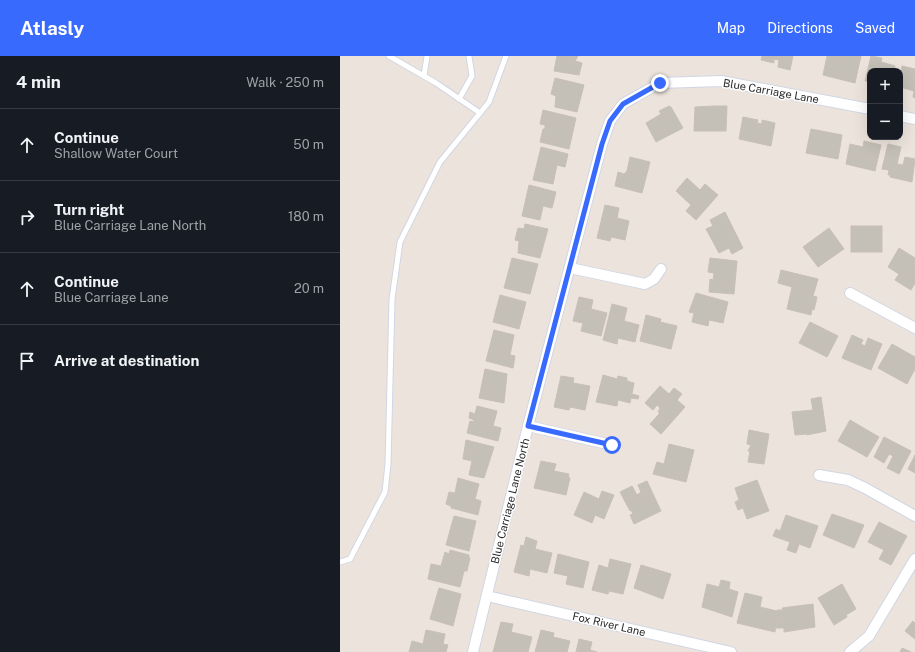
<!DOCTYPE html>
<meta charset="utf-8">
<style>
:root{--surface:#171b24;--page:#242831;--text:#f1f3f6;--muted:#9ea1a6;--line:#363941;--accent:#386afd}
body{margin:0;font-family:"Public Sans",sans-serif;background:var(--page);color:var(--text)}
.controls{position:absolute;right:12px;top:12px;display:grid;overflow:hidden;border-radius:8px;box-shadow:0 4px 16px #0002}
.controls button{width:36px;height:36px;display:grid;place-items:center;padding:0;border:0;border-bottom:1px solid var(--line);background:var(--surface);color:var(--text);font:20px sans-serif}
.stop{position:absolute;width:12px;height:12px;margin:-9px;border:3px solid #386afd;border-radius:50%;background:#fff}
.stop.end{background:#386afd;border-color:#fff;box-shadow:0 1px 4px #0008}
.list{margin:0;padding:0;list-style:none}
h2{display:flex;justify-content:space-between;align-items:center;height:52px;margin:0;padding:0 16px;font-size:17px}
h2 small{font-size:13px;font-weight:400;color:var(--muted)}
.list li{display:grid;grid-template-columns:26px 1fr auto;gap:12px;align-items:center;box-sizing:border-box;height:72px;padding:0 16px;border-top:1px solid var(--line)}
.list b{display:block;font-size:15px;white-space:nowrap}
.list p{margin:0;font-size:13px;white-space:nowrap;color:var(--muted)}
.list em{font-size:13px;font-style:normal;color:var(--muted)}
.icon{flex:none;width:22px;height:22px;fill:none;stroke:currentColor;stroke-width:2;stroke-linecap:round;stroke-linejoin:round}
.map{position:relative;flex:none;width:575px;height:596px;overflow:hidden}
header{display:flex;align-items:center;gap:24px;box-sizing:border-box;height:56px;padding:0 20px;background:var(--accent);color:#fff}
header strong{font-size:19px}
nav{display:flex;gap:22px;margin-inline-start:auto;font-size:14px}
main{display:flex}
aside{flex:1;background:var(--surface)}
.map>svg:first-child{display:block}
.building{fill:#c4bfb7;stroke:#c8c0b5}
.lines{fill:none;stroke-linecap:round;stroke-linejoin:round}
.lane-casing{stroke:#d1d6e3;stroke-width:7}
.street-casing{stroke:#d1d6e3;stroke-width:12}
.lane{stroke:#fff;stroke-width:5}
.street{stroke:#fff;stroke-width:10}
.route{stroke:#386afd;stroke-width:5}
.labels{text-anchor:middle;stroke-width:3;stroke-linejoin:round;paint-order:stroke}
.street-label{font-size:11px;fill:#2a2a2a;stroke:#fff}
</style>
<header>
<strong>Atlasly</strong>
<nav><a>Map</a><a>Directions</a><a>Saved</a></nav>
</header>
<main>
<aside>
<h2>4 min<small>Walk · 250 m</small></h2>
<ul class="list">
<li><svg class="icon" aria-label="ahead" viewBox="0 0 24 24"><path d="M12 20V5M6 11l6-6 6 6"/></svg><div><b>Continue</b><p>Shallow Water Court</p></div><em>50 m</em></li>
<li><svg class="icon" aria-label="right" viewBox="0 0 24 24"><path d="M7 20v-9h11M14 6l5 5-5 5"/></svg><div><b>Turn right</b><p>Blue Carriage Lane North</p></div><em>180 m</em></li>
<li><svg class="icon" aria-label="ahead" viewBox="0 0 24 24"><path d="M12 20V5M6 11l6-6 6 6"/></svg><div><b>Continue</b><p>Blue Carriage Lane</p></div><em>20 m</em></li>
<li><svg class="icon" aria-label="arrive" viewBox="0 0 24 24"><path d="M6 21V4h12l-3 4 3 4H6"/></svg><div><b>Arrive at destination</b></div></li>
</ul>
</aside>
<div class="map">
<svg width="575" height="596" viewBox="0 0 575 596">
<rect width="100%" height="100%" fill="#ece4dc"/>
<g class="building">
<polygon points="217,0 238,0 235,5 242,7 239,19 214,15"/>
<polygon points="422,0 453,0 450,14 438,11 439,4 434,3 434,7 421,4"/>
<polygon points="487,0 521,0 515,27 483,19"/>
<polygon points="531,0 542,2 541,6 555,10 554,15 530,15 530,26 525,25"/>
<polygon points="562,10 575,13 575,42 573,41 574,35 560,31"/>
<polygon points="215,22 244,29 237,56 215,51 216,40 211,38"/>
<polygon points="329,50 331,51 343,72 316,86 306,67 321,58 319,55"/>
<polygon points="374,50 387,50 386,75 354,75 355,51"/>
<polygon points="203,54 236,62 229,93 200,86 203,73 205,73 205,69 200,68"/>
<polygon points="403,61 418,64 417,67 422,68 422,64 435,67 431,90 399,83"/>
<polygon points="471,73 502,79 498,103 466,97"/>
<polygon points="524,85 541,89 535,115 506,108 510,88 523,91"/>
<polygon points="548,88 561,91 557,108 563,109 565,101 575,103 572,126 550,121 551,119 548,119 549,114 542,113"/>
<polygon points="201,91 228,98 225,111 217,109 213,128 193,124"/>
<polygon points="290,101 310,106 302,137 275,130 278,116 284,118 287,115"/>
<polygon points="347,122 360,134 365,128 378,139 356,164 346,155 351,149 336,135"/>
<polygon points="189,129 216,136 212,152 203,150 200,164 182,160"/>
<polygon points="265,149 279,152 277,162 289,165 285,184 271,181 270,185 257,182"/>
<polygon points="385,156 403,192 392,198 389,192 379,197 366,173 373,170 370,164"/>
<polygon points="185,168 208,173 200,202 178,197 179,185 175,184 178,172 184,173"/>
<rect x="511" y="170" width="31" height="26"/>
<polygon points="489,172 504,193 478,211 463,191"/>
<polygon points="559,192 575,202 575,227 571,234 555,224 559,218 548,211"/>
<polygon points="172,202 198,208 190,238 164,232"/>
<polygon points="370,202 397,205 394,238 369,236 370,223 373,224 374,217 368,216"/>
<polygon points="441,214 478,223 473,240 477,241 474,254 472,253 471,259 447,253 452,231 438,227"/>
<polygon points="356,237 388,246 383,267 369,264 368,270 352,266 354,257 349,256"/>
<polygon points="160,239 186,246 179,273 153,266"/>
<polygon points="239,241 253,244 251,253 267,257 261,280 241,275 243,267 233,265"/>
<polygon points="272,248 287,252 284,265 299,269 295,286 278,282 277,288 263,284"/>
<polygon points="306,259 321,263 320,266 337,270 331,293 300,285"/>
<polygon points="470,266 498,280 487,301 459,287"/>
<polygon points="154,274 174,279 170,299 175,300 173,312 146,305"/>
<polygon points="512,279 523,284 521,288 525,290 528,282 542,288 531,314 502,302"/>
<polygon points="552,288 575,301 575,313 567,328 538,312"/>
<polygon points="145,313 167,318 164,347 139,342"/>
<polygon points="263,319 277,323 278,320 287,322 287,325 294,327 292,338 299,340 298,343 291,342 290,347 278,344 277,350 256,346"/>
<polygon points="221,320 234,322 233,327 250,330 245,354 230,351 229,354 214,351"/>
<polygon points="320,330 329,338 334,332 342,338 337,344 345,351 321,378 310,368 320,357 318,356 320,352 317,349 313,354 305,347"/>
<polygon points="481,341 486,375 467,379 467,378 455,379 452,356 473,354 471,343"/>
<polygon points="137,350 157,355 153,370 161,372 158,385 127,377 130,365 133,366 134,364 129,362 130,356 135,358"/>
<polygon points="510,364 539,381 527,401 498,385"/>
<polygon points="409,374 429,378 424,408 408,406 410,395 408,395 411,389 407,388"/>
<polygon points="544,381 571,395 559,418 547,412 553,400 549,398 544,407 534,401"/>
<polygon points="126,384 154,391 144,422 129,419 132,405 123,403"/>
<polygon points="329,388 354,394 346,426 313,418 317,406 324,408"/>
<polygon points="575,399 575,417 568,413"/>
<polygon points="201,405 216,408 214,415 229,418 228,421 230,422 226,439 194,432"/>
<polygon points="118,422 139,428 135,443 141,445 138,459 111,452 111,450 106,448 109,436 115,437"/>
<polygon points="417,424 429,455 407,463 403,452 398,454 395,446 399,444 395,432"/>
<polygon points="307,425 321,455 294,468 290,459 293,458 291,454 290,455 280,436 292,430 297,439 301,436 298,429"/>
<polygon points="262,435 274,439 264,463 255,459 252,467 234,459 244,436 259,443"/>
<polygon points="492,458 524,469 514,492 483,479"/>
<polygon points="446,459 478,470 470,492 459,488 456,497 447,494 450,486 433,480 436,473 440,475"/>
<polygon points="114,460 136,465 129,495 106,489"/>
<polygon points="539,466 567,480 551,509 539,503 544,494 528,486"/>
<polygon points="186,481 197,485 195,493 212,497 207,517 190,513 189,520 174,516 181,489 184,490"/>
<polygon points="110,494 129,499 129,502 130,502 127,515 124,515 120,531 88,523 91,508 101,510 105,496 109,498"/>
<polygon points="218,498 249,506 243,532 226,528 228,520 214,517"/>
<polygon points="270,503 291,508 283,538 269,535 268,538 252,534 259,509 268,512"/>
<polygon points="301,509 331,518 323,543 294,532"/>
<polygon points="381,524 390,526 389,533 398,536 392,561 362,551 367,528 379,531"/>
<polygon points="502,528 516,553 506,559 507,561 494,569 478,542"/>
<polygon points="99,532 121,538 113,570 90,563"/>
<polygon points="405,537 422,541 420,551 437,555 435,576 397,567"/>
<polygon points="473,548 475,571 444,576 444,572 436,572 437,554 443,554 442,552"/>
<polygon points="573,565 575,567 575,583 565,575"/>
<polygon points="161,566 173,568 171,576 192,581 188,596 153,596"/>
<polygon points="86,574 105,578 103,588 108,589 106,596 69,596 72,585 83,588"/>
<polygon points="201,574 214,577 213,581 230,585 227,596 195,596"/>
<polygon points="239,583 252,586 250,594 257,596 236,596"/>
<polygon points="562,592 571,596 560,596"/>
</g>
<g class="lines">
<g class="lane-casing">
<g id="lane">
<polyline points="49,0 96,27 140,57"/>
<polyline points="84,20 87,0"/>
<polyline points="119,43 132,20 129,0"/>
<polyline points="0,506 10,503 45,436 48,408 52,243 60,186 100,106 149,46 166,0"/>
</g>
</g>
<g class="street-casing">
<g id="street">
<polyline points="560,60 575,63"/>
<polyline points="230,212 305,228 314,223 321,213"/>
<polyline points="510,237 575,272"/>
<polyline points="188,370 272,389"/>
<polyline points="479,419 508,424 525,432 575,460"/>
<polyline points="147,540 391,596"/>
<polyline points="133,596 188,370 262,88 270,65 283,48 320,27 381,25 530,53"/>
<polyline points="510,596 529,580 575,503"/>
</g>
</g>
<use href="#lane" class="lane"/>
<use href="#street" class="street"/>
</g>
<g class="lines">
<polyline class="route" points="272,389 188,370 262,88 270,65 283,48 320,27"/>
</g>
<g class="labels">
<g class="street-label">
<text transform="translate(431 35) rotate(10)" y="4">Blue Carriage Lane</text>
<text transform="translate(170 445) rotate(-76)" y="4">Blue Carriage Lane North</text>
<text transform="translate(269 568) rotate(13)" y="4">Fox River Lane</text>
</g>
</g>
</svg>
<div class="controls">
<button>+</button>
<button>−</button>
</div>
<div class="stop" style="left:272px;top:389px"></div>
<div class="stop end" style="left:320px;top:27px"></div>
</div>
</main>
